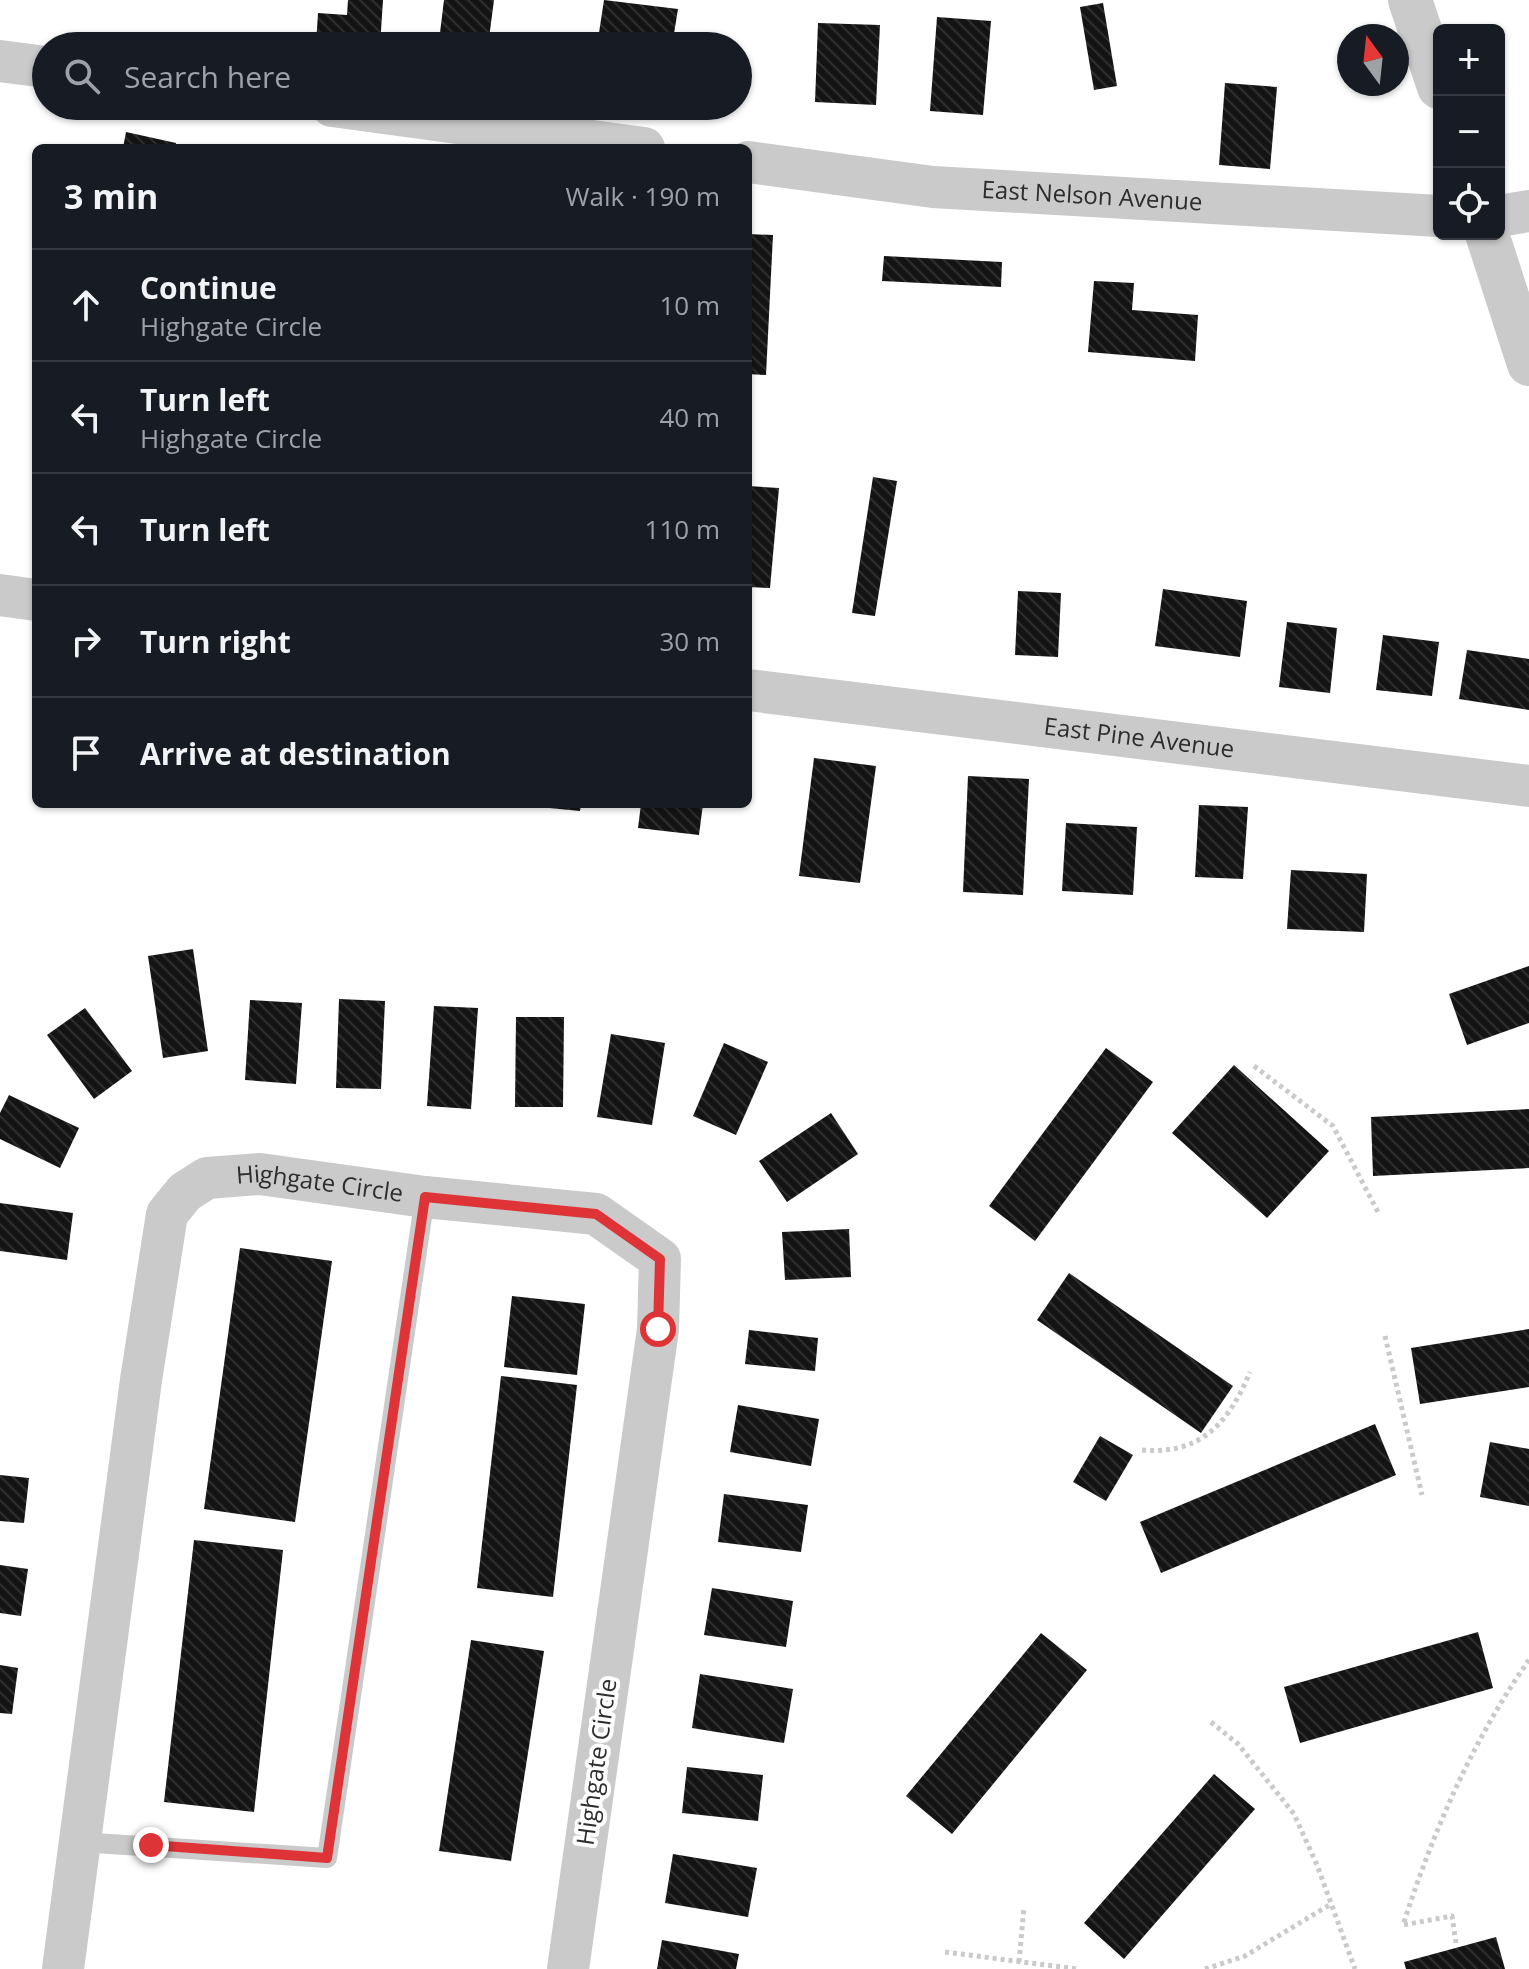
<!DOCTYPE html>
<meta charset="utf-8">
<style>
:root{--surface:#171b24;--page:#242831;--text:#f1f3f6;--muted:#9ea1a6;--line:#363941}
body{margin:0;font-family:"Open Sans",sans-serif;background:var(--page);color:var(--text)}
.controls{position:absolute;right:24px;top:24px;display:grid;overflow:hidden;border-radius:12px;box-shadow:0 2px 6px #0004}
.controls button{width:72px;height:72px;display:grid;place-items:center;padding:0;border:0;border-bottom:2px solid var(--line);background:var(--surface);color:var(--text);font:40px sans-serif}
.compass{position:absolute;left:1337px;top:24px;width:72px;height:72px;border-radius:50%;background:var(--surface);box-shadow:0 2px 6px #0004;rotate:345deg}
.stop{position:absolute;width:24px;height:24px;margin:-18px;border:6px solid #df3437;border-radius:50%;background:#fff}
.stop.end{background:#df3437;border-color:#fff;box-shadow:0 2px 8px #0008}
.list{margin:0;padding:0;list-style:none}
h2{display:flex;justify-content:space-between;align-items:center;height:104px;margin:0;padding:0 32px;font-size:34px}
h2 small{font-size:26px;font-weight:400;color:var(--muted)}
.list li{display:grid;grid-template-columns:52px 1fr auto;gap:24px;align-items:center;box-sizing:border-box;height:112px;padding:0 32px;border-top:2px solid var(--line)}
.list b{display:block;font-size:30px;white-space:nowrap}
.list p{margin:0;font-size:26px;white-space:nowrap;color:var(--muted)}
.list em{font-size:26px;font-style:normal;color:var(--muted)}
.icon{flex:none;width:44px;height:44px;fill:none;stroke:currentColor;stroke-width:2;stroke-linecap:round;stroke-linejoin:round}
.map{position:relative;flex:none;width:1529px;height:1969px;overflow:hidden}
.search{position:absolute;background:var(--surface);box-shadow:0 2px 6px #0004;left:32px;top:32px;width:720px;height:88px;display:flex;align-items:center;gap:20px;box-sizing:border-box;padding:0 28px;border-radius:44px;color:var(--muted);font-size:30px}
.panel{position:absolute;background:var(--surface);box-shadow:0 2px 6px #0004;left:32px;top:144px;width:720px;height:664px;border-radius:12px}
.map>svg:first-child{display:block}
.building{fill:url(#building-back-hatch)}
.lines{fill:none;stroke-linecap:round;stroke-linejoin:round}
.path{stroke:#cacaca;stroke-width:5;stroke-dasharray:4 4;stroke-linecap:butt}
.service{stroke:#cacaca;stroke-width:20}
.minor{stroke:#cacaca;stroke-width:42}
.tertiary{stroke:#cacaca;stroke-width:44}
.route{stroke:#df3437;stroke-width:10}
.labels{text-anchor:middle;stroke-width:8;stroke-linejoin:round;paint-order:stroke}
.street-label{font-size:24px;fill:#2d2d2d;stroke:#fff}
</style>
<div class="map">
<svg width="1529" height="1969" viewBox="0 0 1529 1969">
<defs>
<pattern id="building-back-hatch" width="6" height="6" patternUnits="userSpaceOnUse" patternTransform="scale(2)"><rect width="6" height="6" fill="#141414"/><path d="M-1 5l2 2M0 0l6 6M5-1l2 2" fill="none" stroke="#2e2e2e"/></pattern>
</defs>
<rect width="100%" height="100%" fill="#fff"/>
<g class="building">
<polygon points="348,0 383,0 380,46 316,44 318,13 347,15"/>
<polygon points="444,0 494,0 488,46 439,41"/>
<polygon points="604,0 678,9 672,46 597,46"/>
<polygon points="1103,3 1117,86 1094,90 1080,7"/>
<polygon points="937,17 991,21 983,115 930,111"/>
<polygon points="818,23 880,25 876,105 815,102"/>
<polygon points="1225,83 1277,87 1270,169 1219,165"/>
<polygon points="126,132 176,143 175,148 123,148"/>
<polygon points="748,234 773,235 766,375 748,374"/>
<polygon points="884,256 1002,262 1001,287 882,281"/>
<polygon points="1094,281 1134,283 1132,310 1198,315 1195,361 1088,352"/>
<polygon points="873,477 897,481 875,616 852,613"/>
<polygon points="748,486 779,488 770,588 748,587"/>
<polygon points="1163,589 1247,601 1240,657 1155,646"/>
<polygon points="1018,591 1061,593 1058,657 1015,655"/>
<polygon points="1287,622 1337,628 1330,693 1279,687"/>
<polygon points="1383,635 1439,642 1432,696 1376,690"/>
<polygon points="1467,650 1529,659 1529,710 1459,699"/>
<polygon points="814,758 876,766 860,883 799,876"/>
<polygon points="968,776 1029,779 1023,895 963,892"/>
<polygon points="529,804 581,804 580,811 529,806"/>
<polygon points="641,804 703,804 699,835 638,828"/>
<polygon points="1199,805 1248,807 1243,879 1195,877"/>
<polygon points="1066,823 1137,827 1133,895 1062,891"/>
<polygon points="1291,870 1367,874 1364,932 1287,929"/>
<polygon points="193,949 208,1051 163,1058 148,956"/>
<polygon points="1529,966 1529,1023 1467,1045 1449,994"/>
<polygon points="339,999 385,1001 381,1089 336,1088"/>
<polygon points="250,1000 302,1003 296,1084 245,1080"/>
<polygon points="434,1006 478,1008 471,1109 427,1106"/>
<polygon points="85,1008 132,1071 94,1099 47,1035"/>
<polygon points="516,1017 564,1017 563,1107 515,1107"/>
<polygon points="611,1034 665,1043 652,1125 597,1117"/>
<polygon points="724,1043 768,1062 736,1135 693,1116"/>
<polygon points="1106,1048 1153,1082 1035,1241 989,1206"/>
<polygon points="1234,1065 1329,1151 1267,1218 1172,1133"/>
<polygon points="9,1095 79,1128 60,1168 0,1139 0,1113"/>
<polygon points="1529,1109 1529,1168 1373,1176 1371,1117"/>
<polygon points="831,1113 858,1154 787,1202 759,1161"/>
<polygon points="0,1203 73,1213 67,1260 0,1251"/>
<polygon points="849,1229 851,1277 785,1280 782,1232"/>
<polygon points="240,1248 332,1261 295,1522 204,1509"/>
<polygon points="1069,1273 1233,1386 1201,1433 1037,1320"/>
<polygon points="512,1296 585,1304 577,1375 504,1367"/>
<polygon points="1529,1329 1529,1387 1420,1404 1411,1348"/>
<polygon points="749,1330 818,1338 815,1371 745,1364"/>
<polygon points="501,1376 577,1385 553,1597 477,1588"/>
<polygon points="738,1405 819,1419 811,1466 730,1452"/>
<polygon points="1375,1424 1396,1475 1161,1573 1140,1522"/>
<polygon points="1100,1436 1133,1455 1106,1501 1073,1482"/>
<polygon points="1490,1442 1529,1449 1529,1506 1480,1497"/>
<polygon points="0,1475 29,1478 24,1523 0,1521"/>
<polygon points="724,1494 808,1505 801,1552 718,1542"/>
<polygon points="194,1540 283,1550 254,1812 164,1802"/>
<polygon points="0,1565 28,1569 21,1616 0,1613"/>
<polygon points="712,1588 793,1601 786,1647 704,1635"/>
<polygon points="1478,1632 1493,1688 1300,1743 1284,1687"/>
<polygon points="1041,1633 1087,1670 952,1834 906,1796"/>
<polygon points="471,1640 544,1651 511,1861 439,1851"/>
<polygon points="0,1665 18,1668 12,1714 0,1713"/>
<polygon points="700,1674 793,1689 784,1743 692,1728"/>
<polygon points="687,1767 763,1775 758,1821 682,1813"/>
<polygon points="1214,1774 1255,1809 1124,1959 1084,1923"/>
<polygon points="673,1854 757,1868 748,1917 665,1903"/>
<polygon points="1496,1937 1505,1969 1406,1969 1404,1962"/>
<polygon points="662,1940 739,1954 736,1969 657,1969"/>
</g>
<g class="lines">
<g class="path">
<polyline points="1254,1066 1333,1126 1379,1214"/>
<polyline points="1385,1336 1422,1495"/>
<path d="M1142 1450C1202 1455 1229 1422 1250 1372"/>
<polyline points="1211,1722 1238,1744 1294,1814 1317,1865 1355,1969"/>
<path d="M1456 1943 1452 1916 1403 1925C1433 1832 1472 1741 1529 1660"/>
<polyline points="945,1952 1077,1969"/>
<polyline points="1019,1962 1024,1907"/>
<polyline points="1205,1969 1245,1956 1331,1904"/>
</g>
<polyline class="service" points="79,1842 327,1858 425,1197"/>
<g class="minor">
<polyline points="0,61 46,67"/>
<polyline points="332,106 644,148"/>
<path id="s1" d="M748 162 933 187 1439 216"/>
<polyline points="1499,216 1529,211"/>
<polyline points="0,595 36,600"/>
<path id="s2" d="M748 690 1529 786"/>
<path id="s3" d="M63 1969 141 1380 167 1214 185 1192 207 1178 260 1174 425 1197 596 1214 660 1259 658 1329 568 1969"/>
</g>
<g class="tertiary">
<polyline points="1410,0 1439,87"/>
<polyline points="1487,234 1529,364"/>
</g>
</g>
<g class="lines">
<polyline class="route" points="151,1845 327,1858 425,1197 596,1214 660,1259 658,1329"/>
</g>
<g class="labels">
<g class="street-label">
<text dy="8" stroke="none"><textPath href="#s1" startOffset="346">East Nelson Avenue</textPath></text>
<text dy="8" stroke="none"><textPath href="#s2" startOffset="394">East Pine Avenue</textPath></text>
<text dy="8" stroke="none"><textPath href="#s3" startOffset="930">Highgate Circle</textPath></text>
<text transform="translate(597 1762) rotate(-82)" y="8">Highgate Circle</text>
</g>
</g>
</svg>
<div class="controls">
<button>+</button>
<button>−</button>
<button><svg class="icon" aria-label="locate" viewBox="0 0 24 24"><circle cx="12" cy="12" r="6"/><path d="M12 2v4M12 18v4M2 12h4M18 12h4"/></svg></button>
</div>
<svg class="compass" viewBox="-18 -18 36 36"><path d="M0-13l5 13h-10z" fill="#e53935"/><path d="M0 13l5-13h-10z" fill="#9ea1a6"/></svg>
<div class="stop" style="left:658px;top:1329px"></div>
<div class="stop end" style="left:151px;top:1845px"></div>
<div class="search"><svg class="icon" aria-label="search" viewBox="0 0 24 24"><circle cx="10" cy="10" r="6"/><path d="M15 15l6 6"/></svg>Search here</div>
<section class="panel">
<h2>3 min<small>Walk · 190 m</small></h2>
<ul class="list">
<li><svg class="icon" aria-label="ahead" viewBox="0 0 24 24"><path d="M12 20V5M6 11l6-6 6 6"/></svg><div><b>Continue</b><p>Highgate Circle</p></div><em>10 m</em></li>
<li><svg class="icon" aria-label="left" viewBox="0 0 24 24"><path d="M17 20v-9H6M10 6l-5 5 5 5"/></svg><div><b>Turn left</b><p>Highgate Circle</p></div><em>40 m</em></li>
<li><svg class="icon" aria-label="left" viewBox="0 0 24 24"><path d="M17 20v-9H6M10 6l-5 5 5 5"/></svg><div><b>Turn left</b></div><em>110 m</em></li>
<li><svg class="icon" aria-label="right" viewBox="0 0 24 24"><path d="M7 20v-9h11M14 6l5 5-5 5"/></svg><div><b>Turn right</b></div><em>30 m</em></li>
<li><svg class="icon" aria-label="arrive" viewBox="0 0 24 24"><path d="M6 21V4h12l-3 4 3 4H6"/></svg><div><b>Arrive at destination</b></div></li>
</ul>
</section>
</div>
